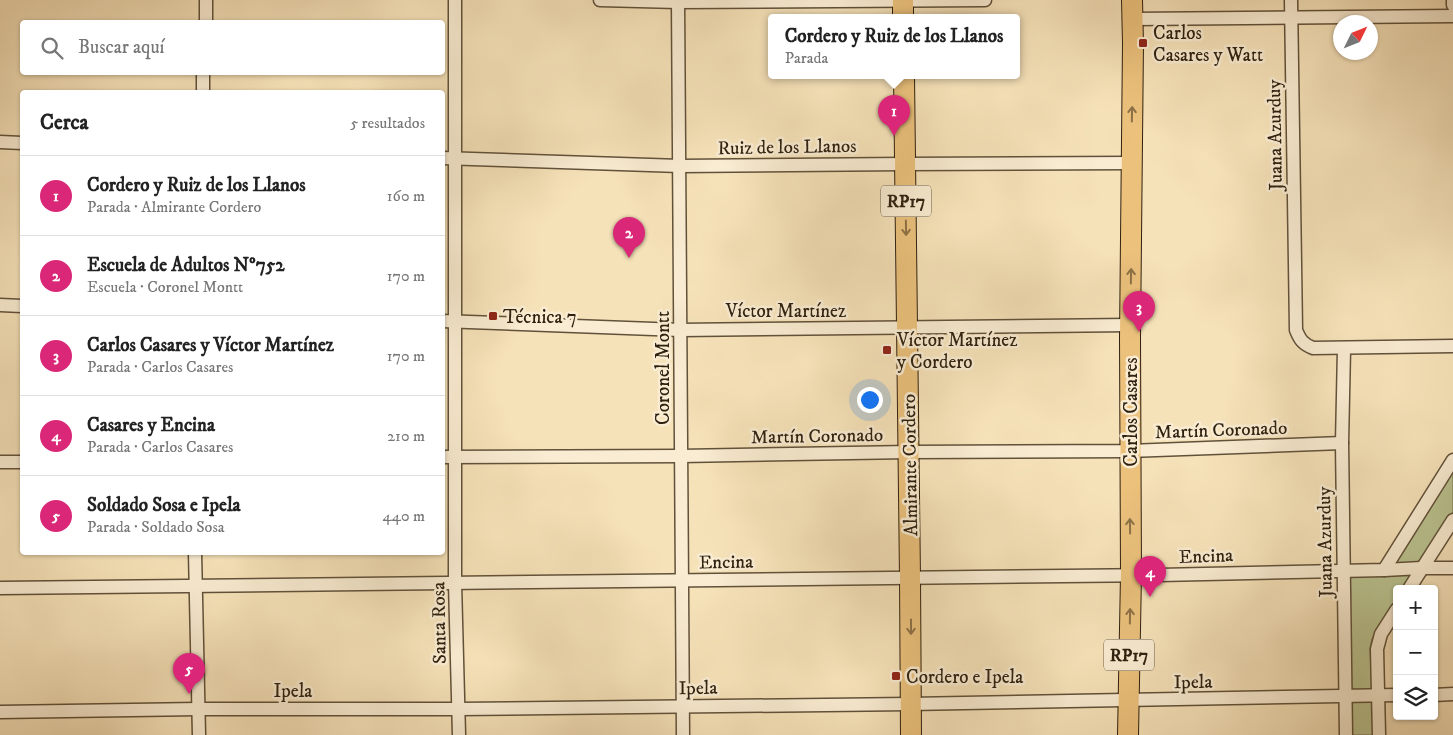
<!DOCTYPE html>
<html lang="es">
<meta charset="utf-8">
<style>
:root{--surface:#fff;--page:#f6f6f6;--text:#222;--muted:#767676;--line:#e0e0e0;--accent:#db2777}
body{margin:0;font-family:"IM FELL DW Pica",serif;background:var(--page);color:var(--text)}
.controls{position:absolute;right:15px;bottom:15px;display:grid;overflow:hidden;border-radius:5px;box-shadow:0 1px 4px #0004}
.controls button{width:45px;height:45px;display:grid;place-items:center;padding:0;border:0;border-bottom:1px solid var(--line);background:var(--surface);color:var(--text);font:25px sans-serif}
.compass{position:absolute;left:1333px;top:15px;width:45px;height:45px;border-radius:50%;background:var(--surface);box-shadow:0 1px 4px #0004;rotate:47deg}
.you{position:absolute;left:869px;top:399px;width:18px;height:18px;margin:-12px;border:4px solid #fff;border-radius:50%;background:#1a73e8;box-shadow:0 0 0 8px #1a73e833}
.badge{display:grid;place-items:center;width:32px;height:32px;border-radius:50%;background:var(--accent);color:#fff;font-size:16px;font-weight:700}
.pin{position:absolute;translate:-50% -41px;filter:drop-shadow(0 1px 2px #0008)}
.pin::after{content:'';position:absolute;top:26px;width:18px;height:15px;background:inherit;clip-path:polygon(0 0,100% 0,50% 100%)}
.popup{position:absolute;left:768px;top:14px;width:252px;height:65px;box-sizing:border-box;display:grid;place-content:center;border-radius:5px;background:var(--surface);filter:drop-shadow(0 1px 4px #0005);font-size:16px;white-space:nowrap;color:var(--muted)}
.popup b{font-size:19px;color:var(--text)}
.popup::after{content:'';position:absolute;left:50%;top:100%;margin-left:-10px;border:10px solid transparent;border-top-color:var(--surface)}
.list{margin:0;padding:0;list-style:none}
h2{display:flex;justify-content:space-between;align-items:center;height:65px;margin:0;padding:0 20px;font-size:21px}
h2 small{font-size:16px;font-weight:400;color:var(--muted)}
.list li{display:grid;grid-template-columns:32px 1fr auto;gap:15px;align-items:center;box-sizing:border-box;height:80px;padding:0 20px;border-top:1px solid var(--line)}
.list b{display:block;font-size:19px;white-space:nowrap}
.list p{margin:0;font-size:16px;white-space:nowrap;color:var(--muted)}
.list em{font-size:16px;font-style:normal;color:var(--muted)}
.icon{flex:none;width:28px;height:28px;fill:none;stroke:currentColor;stroke-width:2;stroke-linecap:round;stroke-linejoin:round}
.map{position:relative;flex:none;width:1453px;height:735px;overflow:hidden}
.search{position:absolute;background:var(--surface);box-shadow:0 1px 4px #0004;left:20px;top:20px;width:425px;height:55px;display:flex;align-items:center;gap:12px;box-sizing:border-box;padding:0 18px;border-radius:5px;color:var(--muted);font-size:19px}
.panel{position:absolute;background:var(--surface);box-shadow:0 1px 4px #0004;left:20px;top:90px;width:425px;height:465px;border-radius:5px}
.map>svg:first-child{display:block}
.green{fill:#bac491;stroke:#747250}
.lines{fill:none;stroke-linecap:round;stroke-linejoin:round}
.minor-casing{stroke:#61513a;stroke-width:15}
.primary-casing{stroke:#2f2110;stroke-width:22}
.minor{stroke:#f9ecd2;stroke-width:12}
.primary{stroke:#ebc17c;stroke-width:20}
.oneway{stroke:#8d7146}
.poi-dot{fill:#8f2418;stroke:#f9ecd2;stroke-width:2}
.labels{text-anchor:middle;stroke-width:5;stroke-linejoin:round;paint-order:stroke}
.shield{fill:#f9ecd2;stroke:#6c5e4a;stroke-width:1}
.shield-label{font-size:18px;font-weight:bold;fill:#2f2110}
.poi-label{font-size:19px;fill:#2f2110;stroke:#f9ecd2;text-anchor:start}
.street-label{font-size:19px;fill:#2f2110;stroke:#f9ecd2}
</style>
<div class="map">
<svg width="1453" height="735" viewBox="0 0 1453 735">
<rect width="100%" height="100%" fill="#f6e2b9"/>
<filter id="stains"><feTurbulence type="fractalNoise" baseFrequency=".004" numOctaves="4"/><feColorMatrix values="0 0 0 0 .2 0 0 0 0 .09 0 0 0 0 .02 0 0 0 .5 -.17"/></filter>
<radialGradient id="worn" r=".72"><stop offset=".6" stop-color="#630" stop-opacity="0"/><stop offset="1" stop-color="#630" stop-opacity=".3"/></radialGradient>
<polygon class="green" points="1453,465 1453,512 1404,589 1397,589 1397,599 1376,631 1372,639 1370,648 1374,735 1351,735 1346,574 1384,570"/>
<g class="lines">
<g class="minor-casing">
<g id="minor">
<polyline points="455,0 455,583 459,735"/>
<polyline points="600,0 678,2 985,0"/>
<polyline points="678,0 683,735"/>
<path d="M1291 0 1296 330C1300 340 1303 344 1313 348L1453 346"/>
<polyline points="1453,0 1453,5"/>
<polyline points="1133,19 1453,16"/>
<polyline points="206,22 206,0"/>
<polyline points="203,92 203,72"/>
<polyline points="0,142 22,143"/>
<polyline points="442,158 680,166 905,164 1132,163"/>
<polyline points="0,305 22,306"/>
<polyline points="442,321 680,330 1130,325"/>
<polyline points="1344,349 1342,443 1346,735"/>
<polyline points="442,457 681,456 909,452 1129,451 1342,443"/>
<polyline points="0,462 22,462"/>
<polyline points="195,552 199,735"/>
<polyline points="1384,570 1453,460"/>
<polyline points="0,588 1160,575 1384,570 1422,568 1453,568"/>
<polyline points="1409,589 1453,520"/>
<polyline points="1434,695 1453,694"/>
<polyline points="0,712 198,709 459,709 910,704 1397,695"/>
<polyline points="1379,735 1377,649 1381,634 1397,609"/>
</g>
</g>
<g class="primary-casing">
<g id="primary">
<polyline points="903,0 903,17"/>
<polyline points="904,75 910,578 911,735"/>
<polyline points="1128,735 1131,575 1130,337 1133,43 1132,0"/>
</g>
</g>
<use href="#minor" class="minor"/>
<use href="#primary" class="primary"/>
</g>
<defs><path id="oneway-shaft" d="M-6 0H5M1.5-3L5.5 0L1.5 3" fill="none" stroke-width="1.6" stroke-linecap="round" stroke-linejoin="round" transform="scale(1.25)"/></defs>
<g class="oneway">
<use href="#oneway-shaft" transform="translate(1132 114) rotate(-89)"/>
<use href="#oneway-shaft" transform="translate(906 228) rotate(89)"/>
<use href="#oneway-shaft" transform="translate(1131 276) rotate(-89)"/>
<use href="#oneway-shaft" transform="translate(1130 526) rotate(-91)"/>
<use href="#oneway-shaft" transform="translate(1130 616) rotate(-89)"/>
<use href="#oneway-shaft" transform="translate(911 627) rotate(90)"/>
</g>
<g class="poi-dot">
<rect x="1138" y="38" width="10" height="10" rx="2.5"/>
<rect x="488" y="311" width="10" height="10" rx="2.5"/>
<rect x="882" y="345" width="10" height="10" rx="2.5"/>
<rect x="891" y="671" width="10" height="10" rx="2.5"/>
</g>
<g class="labels">
<g class="shield">
<rect x="881" y="185.5" width="50" height="31" rx="4"/>
<rect x="1104" y="639.5" width="50" height="31" rx="4"/>
</g>
<g class="shield-label">
<text x="906" y="207">RP17</text>
<text x="1129" y="661">RP17</text>
</g>
<g class="poi-label">
<text x="1153" y="39">Carlos<tspan x="1153" dy="22">Casares y Watt</tspan></text>
<text x="503" y="323">Técnica 7</text>
<text x="897" y="346">Víctor Martínez<tspan x="897" dy="22">y Cordero</tspan></text>
<text x="906" y="683">Cordero e Ipela</text>
</g>
<g class="street-label">
<text transform="translate(1274 135) rotate(-91)" y="7">Juana Azurduy</text>
<text transform="translate(787 146) rotate(-1)" y="7">Ruiz de los Llanos</text>
<text x="786" y="317">Víctor Martínez</text>
<text transform="translate(662 368) rotate(-90)" y="7">Coronel Montt</text>
<text transform="translate(1130 412) rotate(-90)" y="7">Carlos Casares</text>
<text transform="translate(1221 429) rotate(-2)" y="7">Martín Coronado</text>
<text transform="translate(817 435) rotate(-1)" y="7">Martín Coronado</text>
<text transform="translate(909 465) rotate(-91)" y="7">Almirante Cordero</text>
<text transform="translate(1324 542) rotate(-91)" y="7">Juana Azurduy</text>
<text transform="translate(1206 555) rotate(-2)" y="7">Encina</text>
<text transform="translate(726 561) rotate(-1)" y="7">Encina</text>
<text transform="translate(438 623) rotate(-91)" y="7">Santa Rosa</text>
<text transform="translate(1193 681) rotate(-1)" y="7">Ipela</text>
<text transform="translate(698 687) rotate(-1)" y="7">Ipela</text>
<text x="293" y="697">Ipela</text>
</g>
</g>
<rect width="100%" height="100%" filter="url(#stains)"/>
<rect width="100%" height="100%" fill="url(#worn)"/>
</svg>
<div class="controls">
<button>+</button>
<button>−</button>
<button><svg class="icon" aria-label="layers" viewBox="0 0 24 24"><path d="M12 4l9 5-9 5-9-5zM3 14l9 5 9-5"/></svg></button>
</div>
<svg class="compass" viewBox="-18 -18 36 36"><path d="M0-13l5 13h-10z" fill="#e53935"/><path d="M0 13l5-13h-10z" fill="#767676"/></svg>
<div class="you"></div>
<div class="pin badge" style="left:894px;top:136px">1</div>
<div class="popup"><b>Cordero y Ruiz de los Llanos</b>Parada</div>
<div class="pin badge" style="left:629px;top:258px">2</div>
<div class="pin badge" style="left:1139px;top:332px">3</div>
<div class="pin badge" style="left:1150px;top:597px">4</div>
<div class="pin badge" style="left:189px;top:694px">5</div>
<div class="search"><svg class="icon" aria-label="search" viewBox="0 0 24 24"><circle cx="10" cy="10" r="6"/><path d="M15 15l6 6"/></svg>Buscar aquí</div>
<section class="panel">
<h2>Cerca<small>5 resultados</small></h2>
<ul class="list">
<li><span class="badge">1</span><div><b>Cordero y Ruiz de los Llanos</b><p>Parada · Almirante Cordero</p></div><em>160 m</em></li>
<li><span class="badge">2</span><div><b>Escuela de Adultos Nº752</b><p>Escuela · Coronel Montt</p></div><em>170 m</em></li>
<li><span class="badge">3</span><div><b>Carlos Casares y Víctor Martínez</b><p>Parada · Carlos Casares</p></div><em>170 m</em></li>
<li><span class="badge">4</span><div><b>Casares y Encina</b><p>Parada · Carlos Casares</p></div><em>210 m</em></li>
<li><span class="badge">5</span><div><b>Soldado Sosa e Ipela</b><p>Parada · Soldado Sosa</p></div><em>440 m</em></li>
</ul>
</section>
</div>
